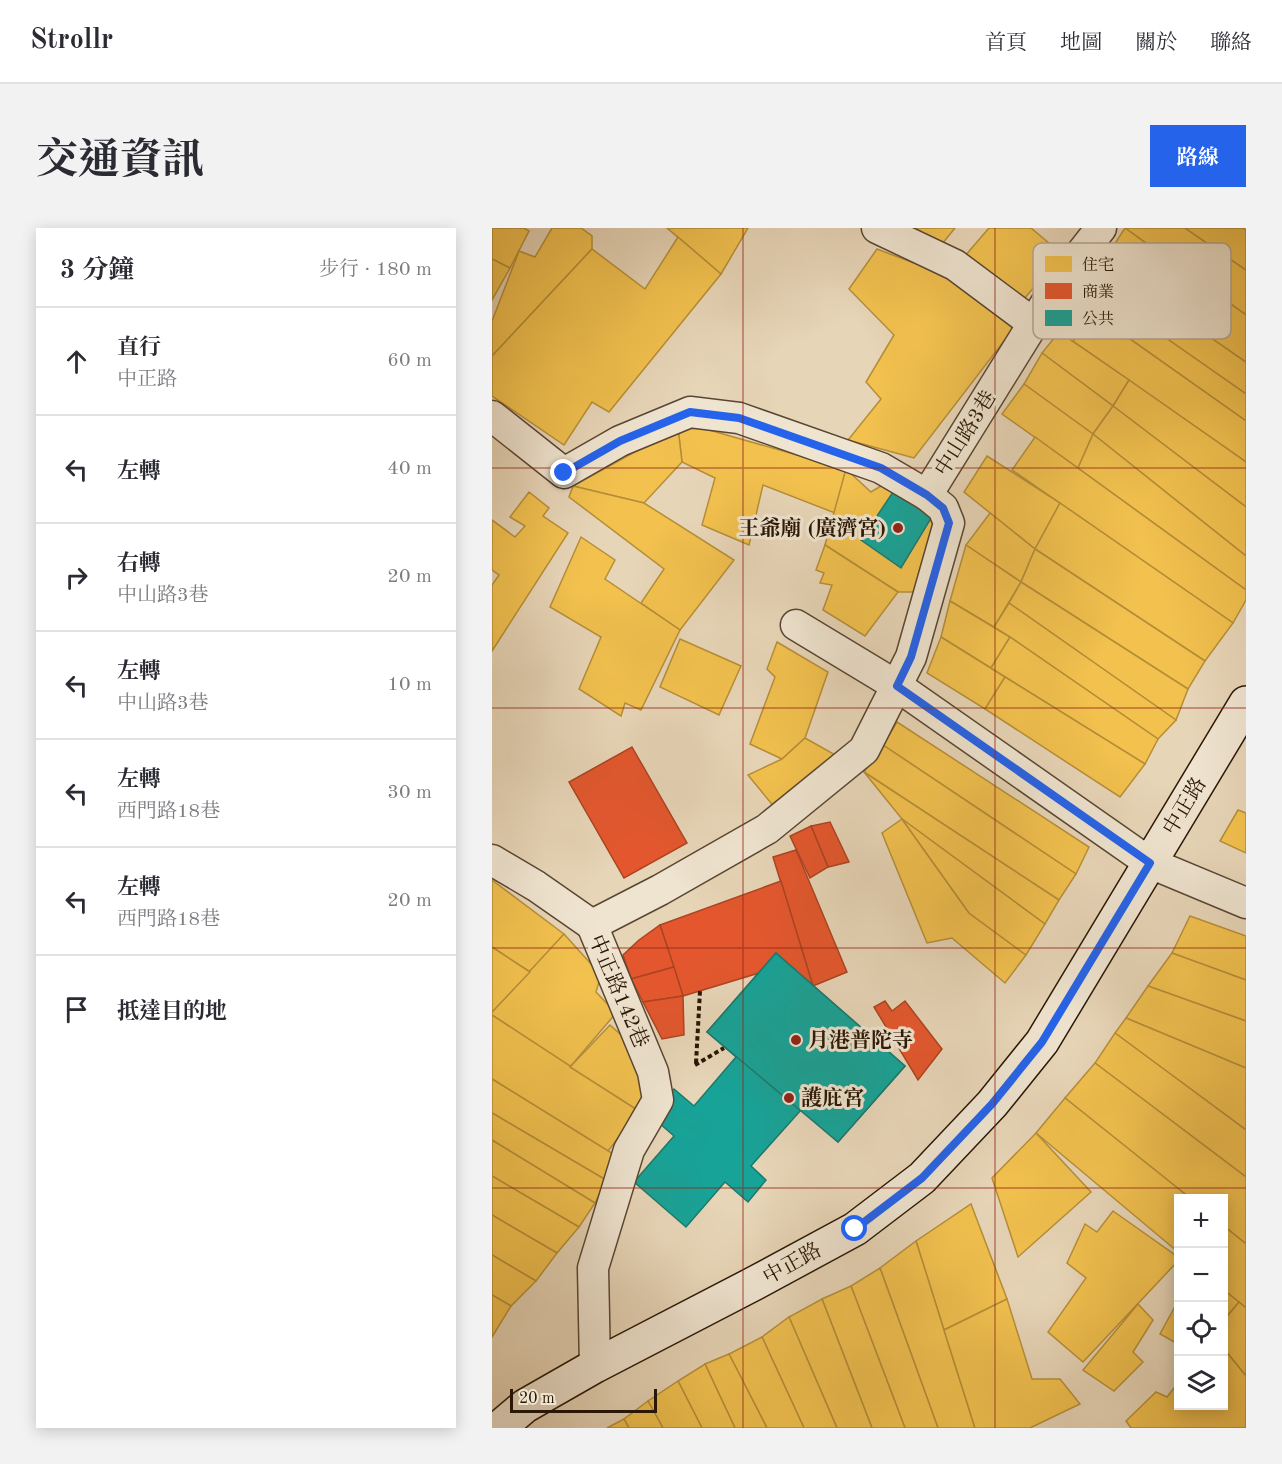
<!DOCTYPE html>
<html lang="zh-TW">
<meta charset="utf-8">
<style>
:root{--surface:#fff;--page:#f2f2f3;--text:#2b2b33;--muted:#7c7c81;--line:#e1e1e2;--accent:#2563eb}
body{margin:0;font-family:"Old Standard TT","Noto Serif TC",serif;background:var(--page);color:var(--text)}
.controls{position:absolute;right:18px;bottom:18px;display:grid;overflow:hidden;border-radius:0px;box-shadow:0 3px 15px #0003}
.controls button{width:54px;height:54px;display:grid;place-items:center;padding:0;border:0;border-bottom:2px solid var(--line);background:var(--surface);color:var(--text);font:30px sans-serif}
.scale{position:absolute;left:18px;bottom:15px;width:147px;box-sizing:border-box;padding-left:6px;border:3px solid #2a1705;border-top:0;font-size:16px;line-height:21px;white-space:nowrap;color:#2a1705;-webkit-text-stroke:4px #efe4d0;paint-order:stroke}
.stop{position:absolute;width:18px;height:18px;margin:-14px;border:4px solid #2563eb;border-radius:50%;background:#fff}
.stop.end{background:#2563eb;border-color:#fff;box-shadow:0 2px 6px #0008}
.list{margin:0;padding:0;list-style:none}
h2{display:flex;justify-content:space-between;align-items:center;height:78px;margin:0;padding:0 24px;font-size:26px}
h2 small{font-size:20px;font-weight:400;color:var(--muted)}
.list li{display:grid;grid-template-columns:39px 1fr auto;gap:18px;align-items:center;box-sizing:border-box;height:108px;padding:0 24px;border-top:2px solid var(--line)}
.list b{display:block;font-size:22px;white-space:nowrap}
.list p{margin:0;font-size:20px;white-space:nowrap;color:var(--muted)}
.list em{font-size:20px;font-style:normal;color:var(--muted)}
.icon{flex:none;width:33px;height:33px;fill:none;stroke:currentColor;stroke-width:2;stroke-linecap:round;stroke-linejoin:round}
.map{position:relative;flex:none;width:754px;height:1200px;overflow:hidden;border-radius:0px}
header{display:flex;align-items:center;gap:36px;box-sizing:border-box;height:84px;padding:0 30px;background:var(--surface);border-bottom:2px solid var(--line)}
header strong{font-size:28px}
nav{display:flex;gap:33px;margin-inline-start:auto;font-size:21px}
.intro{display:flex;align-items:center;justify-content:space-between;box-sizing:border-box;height:144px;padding:0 36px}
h1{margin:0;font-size:42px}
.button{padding:15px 27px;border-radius:0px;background:var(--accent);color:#fff;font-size:21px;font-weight:700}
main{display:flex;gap:36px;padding:0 36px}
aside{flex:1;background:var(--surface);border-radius:0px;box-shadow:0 3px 15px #0003}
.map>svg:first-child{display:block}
.homes{fill:#f2c14e;stroke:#b68e38;stroke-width:1.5}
.shops{fill:#e4572e;stroke:#ac4422;stroke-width:1.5}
.public{fill:#17a398;stroke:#1d796c;stroke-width:1.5}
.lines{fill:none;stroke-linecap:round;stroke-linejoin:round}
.lane-casing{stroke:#594632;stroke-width:33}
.secondary-casing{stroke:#2a1705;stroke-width:36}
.path{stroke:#2a1705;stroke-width:4;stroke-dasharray:4.5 3;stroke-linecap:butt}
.lane{stroke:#efe4d0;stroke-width:30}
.secondary{stroke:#efe4d0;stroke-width:33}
.route{stroke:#2563eb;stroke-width:8}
.grid{fill:none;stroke:#8f2418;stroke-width:1.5;stroke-opacity:0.55}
.poi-dot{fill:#8f2418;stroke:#efe4d0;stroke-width:2}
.labels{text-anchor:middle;stroke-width:6;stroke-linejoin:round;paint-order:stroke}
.street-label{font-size:21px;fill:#2a1705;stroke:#efe4d0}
.poi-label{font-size:21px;font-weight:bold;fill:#2a1705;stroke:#efe4d0;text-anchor:start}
.key{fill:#efe4d0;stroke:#b4a693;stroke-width:1.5}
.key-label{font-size:16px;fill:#2a1705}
</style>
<header>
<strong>Strollr</strong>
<nav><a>首頁</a><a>地圖</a><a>關於</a><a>聯絡</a></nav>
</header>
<div class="intro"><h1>交通資訊</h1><a class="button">路線</a></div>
<main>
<aside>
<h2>3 分鐘<small>步行 · 180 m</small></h2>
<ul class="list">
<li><svg class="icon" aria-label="ahead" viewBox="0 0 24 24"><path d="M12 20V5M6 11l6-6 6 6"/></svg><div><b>直行</b><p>中正路</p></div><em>60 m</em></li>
<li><svg class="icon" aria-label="left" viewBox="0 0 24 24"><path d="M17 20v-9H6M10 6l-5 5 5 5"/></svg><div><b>左轉</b></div><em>40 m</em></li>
<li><svg class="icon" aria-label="right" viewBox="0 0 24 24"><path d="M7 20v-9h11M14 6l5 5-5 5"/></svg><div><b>右轉</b><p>中山路3巷</p></div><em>20 m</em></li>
<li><svg class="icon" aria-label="left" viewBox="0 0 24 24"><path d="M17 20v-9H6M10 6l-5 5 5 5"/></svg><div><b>左轉</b><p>中山路3巷</p></div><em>10 m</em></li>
<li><svg class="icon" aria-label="left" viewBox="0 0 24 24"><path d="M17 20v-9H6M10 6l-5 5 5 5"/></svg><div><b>左轉</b><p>西門路18巷</p></div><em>30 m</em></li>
<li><svg class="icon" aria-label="left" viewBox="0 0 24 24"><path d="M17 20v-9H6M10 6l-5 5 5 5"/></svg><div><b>左轉</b><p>西門路18巷</p></div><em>20 m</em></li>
<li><svg class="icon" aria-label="arrive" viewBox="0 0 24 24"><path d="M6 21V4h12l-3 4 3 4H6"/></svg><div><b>抵達目的地</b></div></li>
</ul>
</aside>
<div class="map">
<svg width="754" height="1200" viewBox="0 0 754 1200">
<rect width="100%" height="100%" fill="#e7d5b7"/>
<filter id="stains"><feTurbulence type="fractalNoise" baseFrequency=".00333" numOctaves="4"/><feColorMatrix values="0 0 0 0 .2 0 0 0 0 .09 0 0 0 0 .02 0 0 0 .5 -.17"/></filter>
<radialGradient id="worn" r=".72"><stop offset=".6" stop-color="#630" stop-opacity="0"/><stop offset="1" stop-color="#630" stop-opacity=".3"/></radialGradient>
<g class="homes">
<polygon points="0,0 32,0 37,3 18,40 0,31"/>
<polygon points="60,0 89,0 100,8 100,21 0,128 0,93 27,23 43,29"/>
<polygon points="175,0 256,0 229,46"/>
<polygon points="423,0 463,0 450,16"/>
<polygon points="497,0 539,0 570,26 527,77 472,29"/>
<polygon points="633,0 693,0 754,42 754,87"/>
<polygon points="633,0 698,47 676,80 611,34"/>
<polygon points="693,0 751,0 754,2 754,42"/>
<polygon points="186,9 229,46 117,184 100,174 72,217 0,168 0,128 100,21 153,61"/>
<polygon points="385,21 451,46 522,100 422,230 356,212 389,171 374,154 402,107 357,61"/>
<polygon points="0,31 18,40 0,72"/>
<polygon points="611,34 754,134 754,166 591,52"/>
<polygon points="698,47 754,87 754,134 676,80"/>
<polygon points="591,52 754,166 754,193 582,71"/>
<polygon points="601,85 754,193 754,234 581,113"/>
<polygon points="567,104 637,152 621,178 550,125"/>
<polygon points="550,125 621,178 601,206 532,156"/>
<polygon points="637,152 754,234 754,279 621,178"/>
<polygon points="532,156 601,206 586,240 510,186"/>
<polygon points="621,178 754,279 754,328 601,206"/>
<polygon points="203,198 354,241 343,285 271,257 257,317 210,297 223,250 190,234 186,200"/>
<polygon points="186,200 190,234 152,275 81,258"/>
<polygon points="601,206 754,328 754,362 586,240"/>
<polygon points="543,209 754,362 754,372 741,395 520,242"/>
<polygon points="495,228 568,275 543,321 472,264"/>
<polygon points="354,241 379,264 397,253 444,287 425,364 406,364 333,317"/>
<polygon points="81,258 152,275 242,332 188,402 149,375 172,341 77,269"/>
<polygon points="37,264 57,280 51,288 76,305 0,423 0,357 7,347 0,342 0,292 23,309 33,298 18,289"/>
<polygon points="568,275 741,395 713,433 543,321"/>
<polygon points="498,285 543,321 529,354 474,317"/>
<polygon points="89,309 123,332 113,351 188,402 149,482 133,475 129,488 87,461 109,409 58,379"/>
<polygon points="333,317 406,364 373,408 331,382 340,357 328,355 332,345 324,342"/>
<polygon points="474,317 529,354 502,399 458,373"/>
<polygon points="543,321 713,433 696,461 529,354"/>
<polygon points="529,354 696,461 684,492 517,375"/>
<polygon points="458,373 518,409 499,440 449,409"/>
<polygon points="517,375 684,492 666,511 518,409 502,399"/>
<polygon points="449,409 513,449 493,481 435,445"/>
<polygon points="518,409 666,511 653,536 499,440"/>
<polygon points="188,411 249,438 227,487 168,459"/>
<polygon points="285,414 336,444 313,510 290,531 258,516 283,449 275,441"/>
<polygon points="513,449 653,536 628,569 493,481"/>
<polygon points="405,494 597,619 584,646 391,517"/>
<polygon points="313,510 347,529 283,580 256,547 290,531"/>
<polygon points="391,517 584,646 567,672 372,544"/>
<polygon points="372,544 567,672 553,696 410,591"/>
<polygon points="746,582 754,585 754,625 728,613"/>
<polygon points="410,591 477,685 534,727 513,755 460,710 435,715 390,605"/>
<polygon points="410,591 553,696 534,727 477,685"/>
<polygon points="0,652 72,706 38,744 0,719"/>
<polygon points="698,688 754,708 754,752 680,725"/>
<polygon points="72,706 109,747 104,764 124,785 78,839 0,787 0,784"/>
<polygon points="0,719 38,744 0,784"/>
<polygon points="680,725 754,752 754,793 656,758"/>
<polygon points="656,758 754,793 754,840 634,790"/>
<polygon points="0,787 147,883 116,923 0,851"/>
<polygon points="634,790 754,840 754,902 623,805"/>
<polygon points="118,797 137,814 159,859 147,883 78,839"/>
<polygon points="623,805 754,902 754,949 603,835"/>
<polygon points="603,835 754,949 754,1016 732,998 732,970 698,970 573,870"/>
<polygon points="0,851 126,929 114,952 0,885"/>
<polygon points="573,870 698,970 686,970 686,1024 544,905"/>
<polygon points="0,885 114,952 103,975 0,912"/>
<polygon points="544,905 599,964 526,1029 500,950"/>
<polygon points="0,912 103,975 87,999 0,948"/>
<polygon points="0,948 87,999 65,1025 0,987"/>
<polygon points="479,976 515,1071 452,1102 424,1013"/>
<polygon points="621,983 686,1029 686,1033 591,1134 556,1104 594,1050 575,1035 593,996 605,1004"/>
<polygon points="0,987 65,1025 44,1053 0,1027"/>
<polygon points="732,998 754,1016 754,1080 732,1062"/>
<polygon points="424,1013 452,1102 483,1200 446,1200 388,1040"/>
<polygon points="0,1027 44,1053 19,1078 0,1067"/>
<polygon points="388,1040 446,1200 413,1200 359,1058"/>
<polygon points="359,1058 413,1200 380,1200 330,1071"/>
<polygon points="732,1062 747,1074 732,1092"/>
<polygon points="0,1067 19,1078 0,1109"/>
<polygon points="330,1071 380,1200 345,1200 297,1089"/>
<polygon points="515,1071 540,1151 568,1151 588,1176 538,1200 483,1200 452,1102"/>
<polygon points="686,1073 686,1116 668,1106"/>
<polygon points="747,1074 754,1080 754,1148 732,1121 732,1092"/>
<polygon points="646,1076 661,1092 641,1124 651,1134 622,1163 591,1142"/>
<polygon points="297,1089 345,1200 312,1200 270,1109"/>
<polygon points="270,1109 312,1200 275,1200 237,1126"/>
<polygon points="732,1121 754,1148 754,1200 639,1200 634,1193 664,1164 675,1169 686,1155 686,1178 732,1178"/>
<polygon points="237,1126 275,1200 243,1200 213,1136"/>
<polygon points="213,1136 243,1200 210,1200 186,1153"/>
<polygon points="186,1153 210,1200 171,1200 156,1173"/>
<polygon points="156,1173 171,1200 137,1200 132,1191"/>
<polygon points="132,1191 137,1200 115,1200"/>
</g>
<g class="shops">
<polygon points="140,519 195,615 132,650 77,554"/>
<polygon points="338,594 357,634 336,639 319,598"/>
<polygon points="319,598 336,639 318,650 298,608"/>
<polygon points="304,622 355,744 321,758 281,629"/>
<polygon points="289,653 321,758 284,725 267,745 191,768 168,697"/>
<polygon points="168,697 182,739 139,751 131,727 147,712"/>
<polygon points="182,739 191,768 151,774 139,751"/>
<polygon points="191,768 192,807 170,811 151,774"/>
<polygon points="393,773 400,783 413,773 450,821 426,852 382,779"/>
</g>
<g class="public">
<polygon points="403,261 441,287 409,340 369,312"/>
<polygon points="284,725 413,838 346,914 309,882 259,938 274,952 256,974 233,954 194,999 142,954 182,908 159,888 182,861 202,878 244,829 215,804"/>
<polygon points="284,725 413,838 346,914 215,804"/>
</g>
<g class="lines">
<g class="lane-casing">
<g id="lane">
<polyline points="385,0 463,37 542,96"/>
<polyline points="0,188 72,245 128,213 198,184 247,190 389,240 435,267"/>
<polyline points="304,397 405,458 658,635 754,675"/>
<polyline points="0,632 44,658 100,697"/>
<polyline points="103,1138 101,1040 137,922 166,872 161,844 100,697 168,662 275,601 372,522 419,429 457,295 451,280 435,267 569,51 609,0"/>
</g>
</g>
<g class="secondary-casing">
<polyline id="secondary" points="7,1200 33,1178 103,1138 263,1055 363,1001 430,950 500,876 550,814 754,475"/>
</g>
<g class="path">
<polyline points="204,835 208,763"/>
<polyline points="203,837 232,820"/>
</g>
<use href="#lane" class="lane"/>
<use href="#secondary" class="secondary"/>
</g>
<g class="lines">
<polyline class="route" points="72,245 128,213 198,184 247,190 389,240 435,267 451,280 457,295 419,429 405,458 658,635 550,814 500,876 430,950 363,1001"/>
</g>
<path class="grid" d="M251 0V1200M503 0V1200M0 240H754M0 480H754M0 720H754M0 960H754"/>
<g class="poi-dot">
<circle cx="406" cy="300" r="6"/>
<circle cx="304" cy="812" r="6"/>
<circle cx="297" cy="870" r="6"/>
</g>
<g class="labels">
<g class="street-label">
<text transform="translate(473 205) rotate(-58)" y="7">中山路3巷</text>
<text transform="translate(692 578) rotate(-59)" y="7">中正路</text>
<text transform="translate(127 763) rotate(67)" y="7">中正路142巷</text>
<text transform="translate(300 1035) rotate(-29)" y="7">中正路</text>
</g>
<g class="poi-label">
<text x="394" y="307" text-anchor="end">王爺廟 (廣濟宮)</text>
<text x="316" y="819">月港普陀寺</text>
<text x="309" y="877">護庇宮</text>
</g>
</g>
<rect x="541" y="15" width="198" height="96" rx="9" class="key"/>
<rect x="553" y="28" width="27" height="16" fill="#f2c14e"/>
<rect x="553" y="55" width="27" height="16" fill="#e4572e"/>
<rect x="553" y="82" width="27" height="16" fill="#17a398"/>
<g class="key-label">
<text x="590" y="42">住宅</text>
<text x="590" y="69">商業</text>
<text x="590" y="96">公共</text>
</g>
<rect width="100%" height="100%" filter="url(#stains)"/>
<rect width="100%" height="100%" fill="url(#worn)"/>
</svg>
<div class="controls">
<button>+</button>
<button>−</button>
<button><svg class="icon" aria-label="locate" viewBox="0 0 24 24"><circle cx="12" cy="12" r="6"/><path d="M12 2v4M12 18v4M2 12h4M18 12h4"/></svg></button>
<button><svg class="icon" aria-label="layers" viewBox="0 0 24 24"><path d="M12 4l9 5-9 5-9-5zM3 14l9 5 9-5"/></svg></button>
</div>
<div class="scale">20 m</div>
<div class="stop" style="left:363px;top:1001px"></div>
<div class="stop end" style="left:72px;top:245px"></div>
</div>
</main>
